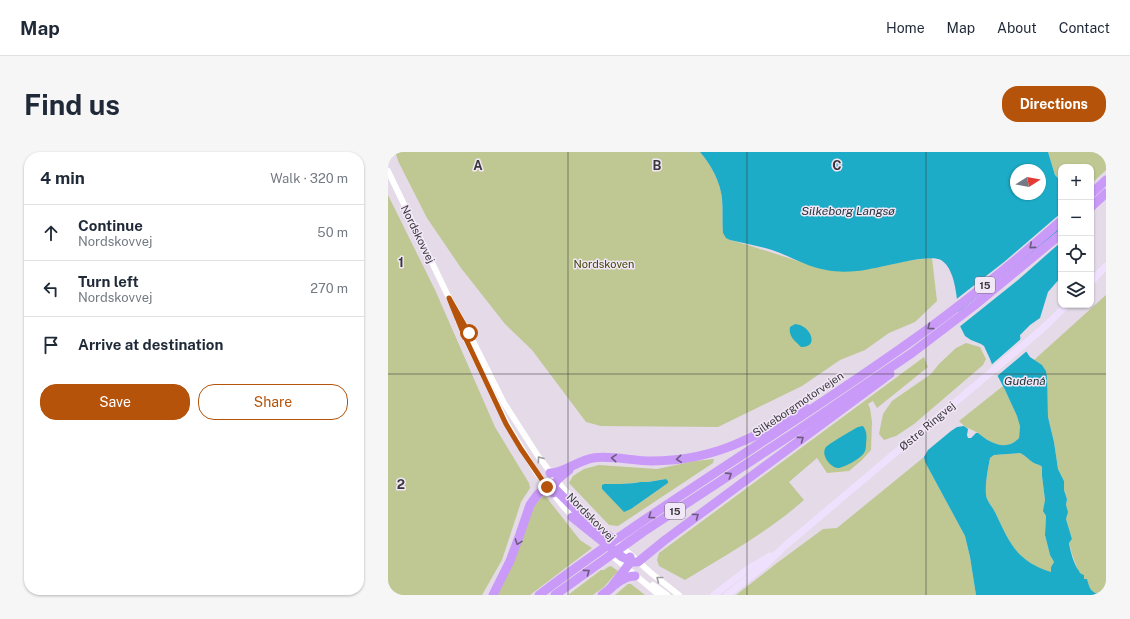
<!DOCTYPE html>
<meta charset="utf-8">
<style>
:root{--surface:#fff;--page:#f6f6f7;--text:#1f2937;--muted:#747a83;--line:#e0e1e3;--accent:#b45309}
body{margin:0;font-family:"Public Sans",sans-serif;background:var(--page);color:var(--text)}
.controls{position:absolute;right:12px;top:12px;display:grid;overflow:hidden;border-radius:8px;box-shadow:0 1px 3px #0004}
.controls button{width:36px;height:36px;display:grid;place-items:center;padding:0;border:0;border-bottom:1px solid var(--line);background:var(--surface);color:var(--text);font:20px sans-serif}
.compass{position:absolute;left:622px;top:12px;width:36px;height:36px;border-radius:50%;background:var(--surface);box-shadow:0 1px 3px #0004;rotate:79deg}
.stop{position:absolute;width:12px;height:12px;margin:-9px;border:3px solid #b45309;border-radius:50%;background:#fff}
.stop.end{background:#b45309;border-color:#fff;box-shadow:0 1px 4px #0008}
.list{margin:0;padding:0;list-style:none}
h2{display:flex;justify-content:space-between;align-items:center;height:52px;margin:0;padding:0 16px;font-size:17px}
h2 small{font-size:13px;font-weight:400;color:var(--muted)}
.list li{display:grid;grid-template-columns:26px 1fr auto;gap:12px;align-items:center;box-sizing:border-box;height:56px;padding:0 16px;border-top:1px solid var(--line)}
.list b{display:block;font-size:15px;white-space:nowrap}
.list p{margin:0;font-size:13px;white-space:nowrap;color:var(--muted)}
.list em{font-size:13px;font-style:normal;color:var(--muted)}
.actions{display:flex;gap:8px;padding:12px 16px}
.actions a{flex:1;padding:9px 0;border:1px solid var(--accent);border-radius:16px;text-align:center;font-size:14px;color:var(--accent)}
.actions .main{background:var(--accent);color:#fff}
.icon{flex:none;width:22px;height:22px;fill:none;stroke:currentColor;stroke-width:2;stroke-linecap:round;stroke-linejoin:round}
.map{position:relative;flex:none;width:718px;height:443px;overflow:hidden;border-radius:16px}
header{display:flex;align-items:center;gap:24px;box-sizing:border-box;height:56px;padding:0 20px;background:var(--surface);border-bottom:1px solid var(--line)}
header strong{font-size:19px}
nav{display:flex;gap:22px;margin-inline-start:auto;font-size:14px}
.intro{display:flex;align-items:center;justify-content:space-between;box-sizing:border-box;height:96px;padding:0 24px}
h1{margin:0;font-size:28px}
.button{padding:10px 18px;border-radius:16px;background:var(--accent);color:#fff;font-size:14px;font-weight:700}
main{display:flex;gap:24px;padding:0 24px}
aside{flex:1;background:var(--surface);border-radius:16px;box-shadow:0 1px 3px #0004}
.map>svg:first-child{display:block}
.green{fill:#bfc893;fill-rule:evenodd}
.water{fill:#1dacc7;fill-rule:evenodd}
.pier{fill:#e4dae8}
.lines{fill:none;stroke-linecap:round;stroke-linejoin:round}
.tertiary{stroke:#fff;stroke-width:6}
.secondary{stroke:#efe1fd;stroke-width:7}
.motorway{stroke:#ca9af8;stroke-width:9}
.oneway{stroke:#6c5a7e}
.oneway2{stroke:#9c9b9e}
.route{stroke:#b45309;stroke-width:5}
.grid{fill:none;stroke:#3a373c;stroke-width:1;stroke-opacity:0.55}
.labels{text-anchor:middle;stroke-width:3;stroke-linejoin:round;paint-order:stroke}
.shield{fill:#f1e7f6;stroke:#716c74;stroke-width:1}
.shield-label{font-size:10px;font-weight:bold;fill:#3a373c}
.street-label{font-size:11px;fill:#3a373c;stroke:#f1e7f6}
.park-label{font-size:11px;fill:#404600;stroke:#f1e7f6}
.water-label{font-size:12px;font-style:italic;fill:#21373c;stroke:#f1e7f6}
.grid-label{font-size:13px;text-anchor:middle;font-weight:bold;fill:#3a373c;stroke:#f1e7f6;stroke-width:3;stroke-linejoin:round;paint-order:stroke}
</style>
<header>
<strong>Map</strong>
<nav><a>Home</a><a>Map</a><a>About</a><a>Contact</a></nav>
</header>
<div class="intro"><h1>Find us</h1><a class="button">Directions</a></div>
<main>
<aside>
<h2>4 min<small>Walk · 320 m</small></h2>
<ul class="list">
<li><svg class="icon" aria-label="ahead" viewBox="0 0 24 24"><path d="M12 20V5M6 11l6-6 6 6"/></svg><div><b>Continue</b><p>Nordskovvej</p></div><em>50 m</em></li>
<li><svg class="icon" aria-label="left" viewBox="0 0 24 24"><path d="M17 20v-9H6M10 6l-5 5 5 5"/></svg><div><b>Turn left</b><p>Nordskovvej</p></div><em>270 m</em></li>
<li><svg class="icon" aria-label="arrive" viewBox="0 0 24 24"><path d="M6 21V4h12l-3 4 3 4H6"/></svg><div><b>Arrive at destination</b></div></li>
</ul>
<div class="actions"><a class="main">Save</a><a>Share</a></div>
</aside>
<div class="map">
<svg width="718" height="443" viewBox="0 0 718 443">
<rect width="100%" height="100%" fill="#e4dae8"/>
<g class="green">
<path d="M7 0H312C323 13 332 29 334 46 335 58 334 70 335 81L342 88 360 93 438 118 544 106 549 149 527 170 501 181 477 198 452 208 414 234 330 275 213 274 198 270 144 198 117 172 73 116 39 66 11 11Z"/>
<polygon points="660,0 718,0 718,18 703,32 703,15 673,15 673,26 670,26 667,23"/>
<polygon points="0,43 48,140 107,275 141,331 142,336 133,350 114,408 94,443 0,443"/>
<path d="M718 143V443H711L710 442C702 440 701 435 699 427H696L690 419 684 402 681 391 684 387 678 367V353L679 347 676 338V329L670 317 666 290 660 265 658 219 654 213 646 208Z"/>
<polygon points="578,191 592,195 598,207 595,213 526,272 508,284 496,288 491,282 495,262 504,249 543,222 551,212 568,196"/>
<path d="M536 205 540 215 489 256 485 249 480 252 482 256 484 270 483 298 474 308 461 319 439 321 429 306 401 330 416 348C380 380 338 403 297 428L271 414 269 408 271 401Z"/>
<path d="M615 234 631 268 632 274 631 286C623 296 610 295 600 288 596 286 593 283 590 281 582 276 578 277 571 269Z"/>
<path d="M632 301C640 304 640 308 646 311 650 313 652 312 654 315V324L657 348 656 361 658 364 657 383 662 403 666 410 663 415V421C629 409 622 393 608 362 605 355 599 350 598 343 597 331 600 317 602 306L606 303Z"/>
<polygon points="536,305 537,310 577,384 582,405 588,443 348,443 389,411 435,377 449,376"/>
<path d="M326 307 325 311 230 374 221 373 181 331 185 324 196 317 211 313 269 317 307 309ZM278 327 280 331 243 357 236 359 214 337 216 332H232L247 331 252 330H260Z"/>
<polygon points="156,344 159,346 192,388 204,396 142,443 108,443 146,354 153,346"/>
<polygon points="223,414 230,419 216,435 205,443 180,443 213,418 216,418 220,415"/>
<polygon points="240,432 243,432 257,443 227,443"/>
</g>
<g class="water">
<path d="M312 0H660L667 23 670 26H673V31L672 33 673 35V125L660 140 652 166 642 173 632 183 633 192 642 205 654 213 658 219 659 226 660 265 666 290 670 317 676 329V338L679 347 678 353 680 360 678 367 684 387 681 391C682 398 686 413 691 419 692 422 694 422 696 423V427H699C701 434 702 440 710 442L711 443H588L582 405 577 384 537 310 536 305 540 298 563 279 569 275 576 274 580 277 579 283 580 286H583L588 281H590C602 291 619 300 631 286L632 274 629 264 617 238 605 215 602 207 596 194 593 192 583 188 577 184 572 174C569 157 570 118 553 108 540 101 487 118 469 119 459 120 448 120 438 118 419 115 402 104 384 98 370 94 356 91 342 88L338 86 335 81C334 70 335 58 334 46 332 29 323 13 312 0ZM628 18H652V42H628ZM632 301C639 304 640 308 646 311 649 313 652 312 654 315V324L657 348 655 359 658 364 657 383 662 403 666 410 663 415V420C629 409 622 392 608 362 605 355 599 350 598 343 597 331 600 317 602 306L606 303Z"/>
<path d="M407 172C423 173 432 196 413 195 407 189 400 184 402 175Z"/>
<path d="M475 274C479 279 479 285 478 292 478 295 478 298 476 301 473 306 456 316 450 316 443 316 432 303 438 295 442 291 463 279 470 275Z"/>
<polygon points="278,327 280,329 280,331 243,357 236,360 214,337 214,333 216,332 232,332 247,331 252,330 260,330"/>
</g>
<g class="pier">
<polygon points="673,61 673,74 568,160 566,149 616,110"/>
<polygon points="673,77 673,90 630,128 570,176 568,162"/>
<polygon points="635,185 635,191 640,198 608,225 602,214"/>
</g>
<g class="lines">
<g class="tertiary">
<polyline points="0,19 61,146 81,181 116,251 150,304 174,335 198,362"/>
<polyline points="70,168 76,183 119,272 148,320 174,353 187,367"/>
<polyline points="224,386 263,421 291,443"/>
<polyline points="222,402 271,443"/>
<polyline points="265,433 279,443"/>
</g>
<g class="secondary">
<polyline points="703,130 718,114"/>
<polyline points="326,443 360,417 382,404"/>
<polyline points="339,443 377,413 398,393 653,178 679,153"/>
</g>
<g class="motorway">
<polyline points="703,42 718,28"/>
<polyline points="703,55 718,41"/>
<path d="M162 321C174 322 191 308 205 306 222 303 245 309 263 309 294 309 327 302 355 289 377 280 397 267 417 255"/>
<path d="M165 341C164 330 173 324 181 318"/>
<polyline points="184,365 234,405 245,410 250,410 277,388 502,222"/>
<polyline points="222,437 241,412 242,405"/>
<polyline points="105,443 122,409 132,382 142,353 150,342 159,335 165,335 191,361 226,388"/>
<path d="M151 443C270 353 398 278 519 192 573 154 624 112 673 69"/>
<polyline points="167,443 255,380 409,279 524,201 587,153 673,82"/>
<path d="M214 443C224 436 234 424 247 424"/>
</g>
</g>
<defs><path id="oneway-chevron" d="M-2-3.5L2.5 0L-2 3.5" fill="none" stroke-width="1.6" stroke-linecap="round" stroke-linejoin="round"/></defs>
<g class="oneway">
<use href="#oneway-chevron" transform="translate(644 94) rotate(140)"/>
<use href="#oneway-chevron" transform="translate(542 175) rotate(143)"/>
<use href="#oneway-chevron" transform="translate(413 287) rotate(-36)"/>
<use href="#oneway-chevron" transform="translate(226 306) rotate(-176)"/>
<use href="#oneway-chevron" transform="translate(291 307) rotate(175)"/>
<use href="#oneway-chevron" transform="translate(341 323) rotate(-33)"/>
<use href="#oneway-chevron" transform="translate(263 364) rotate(146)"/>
<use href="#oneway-chevron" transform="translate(308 364) rotate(-36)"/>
<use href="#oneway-chevron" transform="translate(130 390) rotate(110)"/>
<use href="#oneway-chevron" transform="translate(199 420) rotate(-36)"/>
</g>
<g class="oneway2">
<use href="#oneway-chevron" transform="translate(152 307) rotate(-126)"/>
<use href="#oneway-chevron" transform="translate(271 427) rotate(-142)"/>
</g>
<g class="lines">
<polyline class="route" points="81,181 61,146 76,183 118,272 133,297 159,335"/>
</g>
<path class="grid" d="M180 0V443M359 0V443M538 0V443M0 222H718"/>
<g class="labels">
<g class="shield">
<rect x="587" y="125" width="20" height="16" rx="3"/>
<rect x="277" y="351" width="20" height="16" rx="3"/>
</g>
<g class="shield-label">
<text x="597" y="137">15</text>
<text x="287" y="363">15</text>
</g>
<g class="street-label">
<text transform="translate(30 82) rotate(64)" y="4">Nordskovvej</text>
<text transform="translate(410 252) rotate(-34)" y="4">Silkeborgmotorvejen</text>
<text transform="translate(539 274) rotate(-40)" y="4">Østre Ringvej</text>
<text transform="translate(203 365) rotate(45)" y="4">Nordskovvej</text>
</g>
<g class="park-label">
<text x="216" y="116">Nordskoven</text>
</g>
<g class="water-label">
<text x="460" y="63">Silkeborg Langsø</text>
<text x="637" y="233">Gudenå</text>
</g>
</g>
<g class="grid-label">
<text x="90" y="18">A</text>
<text x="269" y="18">B</text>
<text x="449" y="18">C</text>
<text x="13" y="115">1</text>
<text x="13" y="337">2</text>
</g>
</svg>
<div class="controls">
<button>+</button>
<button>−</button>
<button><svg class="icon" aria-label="locate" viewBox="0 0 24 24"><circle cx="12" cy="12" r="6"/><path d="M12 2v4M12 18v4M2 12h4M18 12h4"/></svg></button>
<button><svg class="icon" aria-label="layers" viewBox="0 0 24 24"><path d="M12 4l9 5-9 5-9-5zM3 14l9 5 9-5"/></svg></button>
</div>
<svg class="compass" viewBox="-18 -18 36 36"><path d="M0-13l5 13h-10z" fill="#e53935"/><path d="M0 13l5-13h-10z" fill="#747a83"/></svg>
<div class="stop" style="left:81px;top:181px"></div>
<div class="stop end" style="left:159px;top:335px"></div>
</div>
</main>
